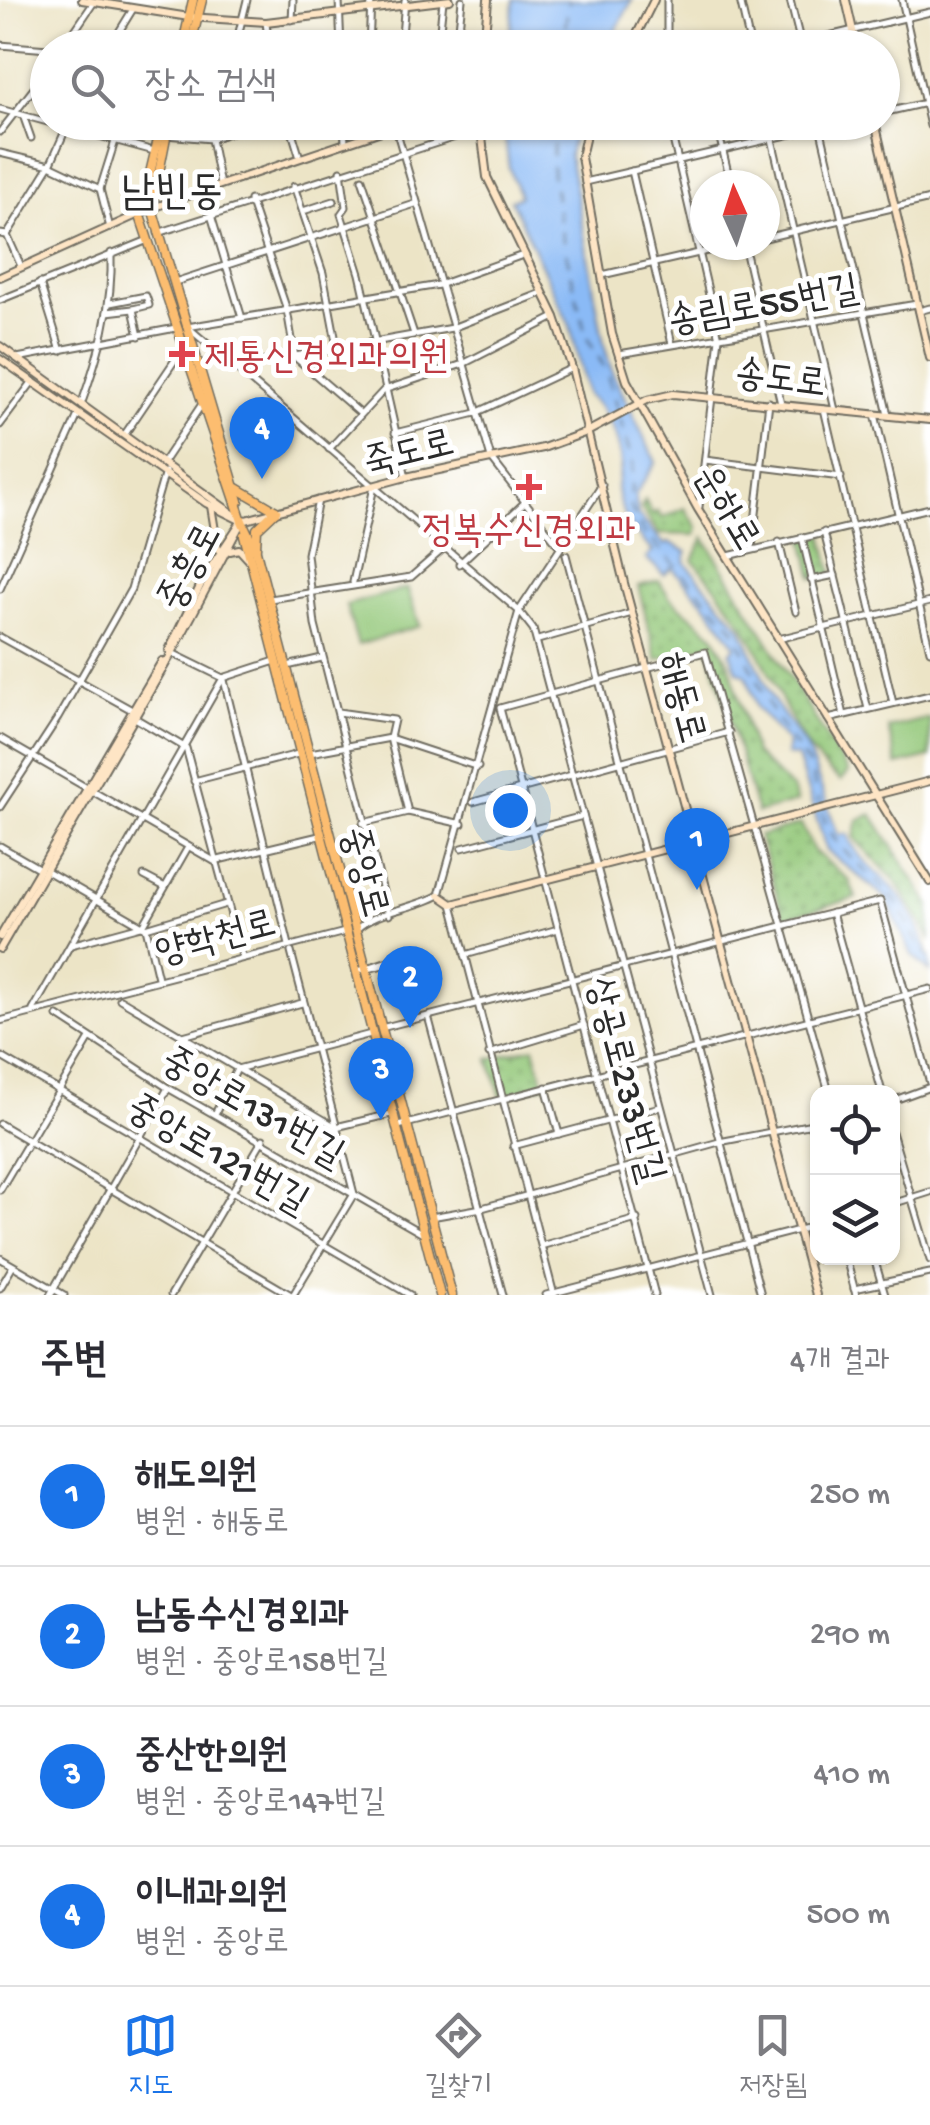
<!DOCTYPE html>
<html lang="ko">
<meta charset="utf-8">
<style>
:root{--surface:#fff;--page:#f7f7f7;--text:#2b2b33;--muted:#7c7c81;--line:#e1e1e2;--accent:#1a73e8}
body{margin:0;font-family:"Gochi Hand","Poor Story",sans-serif;background:var(--page);color:var(--text)}
.controls{position:absolute;right:30px;bottom:30px;display:grid;overflow:hidden;border-radius:20px;box-shadow:0 2px 8px #0004}
.controls button{width:90px;height:90px;display:grid;place-items:center;padding:0;border:0;border-bottom:2px solid var(--line);background:var(--surface);color:var(--text);font:50px sans-serif}
.compass{position:absolute;left:690px;top:170px;width:90px;height:90px;border-radius:50%;background:var(--surface);box-shadow:0 2px 8px #0004;rotate:357deg}
.you{position:absolute;left:510px;top:810px;width:35px;height:35px;margin:-25px;border:8px solid #fff;border-radius:50%;background:#1a73e8;box-shadow:0 0 0 15px #1a73e833}
.badge{display:grid;place-items:center;width:65px;height:65px;border-radius:50%;background:var(--accent);color:#fff;font-size:32px;font-weight:700}
.pin{position:absolute;translate:-50% -82px;filter:drop-shadow(0 2px 5px #0008)}
.pin::after{content:'';position:absolute;top:52px;width:35px;height:30px;background:inherit;clip-path:polygon(0 0,100% 0,50% 100%)}
.list{margin:0;padding:0;list-style:none}
h2{display:flex;justify-content:space-between;align-items:center;height:130px;margin:0;padding:0 40px;font-size:42px}
h2 small{font-size:32px;font-weight:400;color:var(--muted)}
.list li{display:grid;grid-template-columns:65px 1fr auto;gap:30px;align-items:center;box-sizing:border-box;height:140px;padding:0 40px;border-top:2px solid var(--line)}
.list b{display:block;font-size:38px;white-space:nowrap}
.list p{margin:0;font-size:32px;white-space:nowrap;color:var(--muted)}
.list em{font-size:32px;font-style:normal;color:var(--muted)}
.icon{flex:none;width:55px;height:55px;fill:none;stroke:currentColor;stroke-width:2;stroke-linecap:round;stroke-linejoin:round}
.map{position:relative;flex:none;width:930px;height:1295px;overflow:hidden}
.search{position:absolute;background:var(--surface);box-shadow:0 2px 8px #0004;left:30px;right:30px;top:30px;height:110px;display:flex;align-items:center;gap:25px;box-sizing:border-box;padding:0 35px;border-radius:55px;color:var(--muted);font-size:38px}
.sheet{height:690px;background:var(--surface)}
nav{display:flex;justify-content:space-around;align-items:center;box-sizing:border-box;height:140px;border-top:2px solid var(--line);background:var(--surface);font-size:28px;color:var(--muted)}
nav a{display:grid;justify-items:center;gap:5px}
nav .on{color:var(--accent)}
.map>svg:first-child{display:block}
.park{fill:url(#park-dots);stroke:#5f7952;stroke-width:2.5}
.pitch{fill:#93c778;stroke:#5f7952;stroke-width:2.5}
.water{fill:#8abaf6;stroke:#5a7290;stroke-width:2.5}
.lines{fill:none;stroke-linecap:round;stroke-linejoin:round}
.ferry{stroke:#4c5d72;stroke-width:2.5;stroke-dasharray:12 10;stroke-linecap:butt}
.street-casing{stroke:#6f6c61;stroke-width:9}
.secondary-casing{stroke:#6f6c61;stroke-width:10}
.primary-casing{stroke:#6f6c61;stroke-width:11}
.street{stroke:#fff;stroke-width:5}
.secondary{stroke:#fee5c5;stroke-width:6}
.primary{stroke:#fcbd6f;stroke-width:8}
.health-dot{fill:#e0444e;stroke:#fff;stroke-width:4}
.labels{text-anchor:middle;stroke-width:10;stroke-linejoin:round;paint-order:stroke}
.street-label{font-size:38px;fill:#2b2b2b;stroke:#fff}
.health-label{font-size:38px;fill:#be3a42;stroke:#fff;text-anchor:start}
.quarter-label{font-size:42px;fill:#2b2b2b;stroke:#fff}
</style>
<div class="map">
<svg width="930" height="1295" viewBox="0 0 930 1295">
<defs>
<pattern id="park-dots" width="8" height="8" patternUnits="userSpaceOnUse" patternTransform="scale(2.5)"><rect width="8" height="8" fill="#93c778"/><path d="M2 2h.1M6 6h.1" fill="none" stroke="#78a263" stroke-width="1.8" stroke-linecap="round"/></pattern>
</defs>
<rect width="100%" height="100%" fill="#fff"/>
<filter id="ink" filterUnits="userSpaceOnUse"><feTurbulence type="fractalNoise" baseFrequency=".01" numOctaves="2"/><feDisplacementMap in="SourceGraphic" scale="20" xChannelSelector="R" yChannelSelector="G"/><feConvolveMatrix kernelMatrix="1 2 1 2 8 2 1 2 1" color-interpolation-filters="sRGB"/></filter>
<filter id="wash" filterUnits="userSpaceOnUse"><feTurbulence type="fractalNoise" baseFrequency=".0048" numOctaves="4" result="noise"/><feDisplacementMap in="SourceGraphic" scale="40" xChannelSelector="R" yChannelSelector="G"/><feGaussianBlur stdDeviation="2.25" result="paint"/><feColorMatrix in="noise" values="0 0 0 0 0 0 0 0 0 0 0 0 0 0 0 0 0 1.4 0 .05"/><feComposite in="paint" operator="in"/></filter>
<g filter="url(#wash)">
<rect width="100%" height="100%" fill="#ece4c6"/>
<g class="park">
<polygon points="645,500 652,514 658,511 662,518 685,508 698,528 696,535 659,534 641,508"/>
<polygon points="823,534 832,573 813,578 804,539"/>
<path d="M704 537 848 772 841 781C797 750 782 694 757 649 739 616 718 588 693 560Z"/>
<polygon points="659,581 670,598 714,635 729,664 755,754 792,789 797,802 757,813 709,649 699,647 657,660 638,586"/>
<polygon points="872,814 930,905 930,938 898,884 854,838 858,820"/>
<polygon points="801,824 814,851 849,880 856,898 784,918 759,836"/>
<polygon points="534,1047 545,1085 501,1096 489,1059"/>
</g>
<g class="pitch">
<polygon points="407,588 420,626 358,645 346,605"/>
<polygon points="930,718 930,757 897,765 888,728"/>
</g>
<g class="water">
<polygon points="514,0 632,0 616,30 616,47 509,47"/>
<path d="M489 123H577L569 154 604 344 612 372 656 462 635 495 638 515 665 545 669 542 687 552 685 562 741 628 772 698 808 750 838 835 847 834C858 860 873 868 892 887 911 905 930 948 930 972L912 955 885 897 827 851 797 757 786 755 788 743 757 708 746 675 737 671 730 652 736 646 709 608 672 568 664 575 646 558 653 551C636 535 619 513 617 489 616 482 621 473 621 465 620 441 607 409 587 395L570 326 511 200 520 196 509 168 505 137 491 138Z"/>
</g>
<g class="lines">
<g class="ferry">
<polyline points="562,48 569,0"/>
<polyline points="554,122 552,173 561,231 586,336 606,370 633,465 630,506 641,529 732,626 772,712 809,766 820,805"/>
<path d="M822 812C832 850 868 869 892 897 907 915 913 941 930 958"/>
</g>
</g>
</g>
<g filter="url(#ink)">
<g class="lines">
<g class="street-casing">
<g id="street">
<polyline points="339,0 341,48"/>
<polyline points="740,0 751,48"/>
<polyline points="790,0 802,48"/>
<polyline points="902,0 930,126"/>
<polyline points="292,20 293,0"/>
<polyline points="266,22 269,48"/>
<polyline points="0,45 48,49"/>
<polyline points="63,48 94,2"/>
<polyline points="109,48 133,9"/>
<polyline points="235,48 247,0"/>
<polyline points="369,48 371,0"/>
<polyline points="401,48 405,0"/>
<polyline points="438,48 443,1"/>
<polyline points="457,48 462,0"/>
<polyline points="667,48 667,0"/>
<polyline points="778,48 930,12"/>
<polyline points="0,109 154,151"/>
<polyline points="882,113 930,102"/>
<polyline points="24,118 31,138"/>
<polyline points="213,122 211,139 220,185"/>
<polyline points="289,122 300,158"/>
<polyline points="344,122 345,143"/>
<polyline points="394,122 491,458 560,547"/>
<polyline points="669,122 719,338 699,507"/>
<polyline points="716,122 731,185"/>
<polyline points="768,122 835,410"/>
<polyline points="819,122 888,415"/>
<polyline points="0,132 48,70"/>
<polyline points="166,135 211,139 261,122"/>
<polyline points="0,153 50,165 100,189 110,228"/>
<polyline points="341,171 346,207 341,214 360,274 406,477"/>
<polyline points="632,171 672,344"/>
<polyline points="362,179 414,334"/>
<polyline points="585,182 843,122"/>
<polyline points="294,186 323,273 337,347"/>
<polyline points="100,189 121,122"/>
<polyline points="250,200 287,310 295,357 361,414"/>
<polyline points="303,211 334,201"/>
<polyline points="211,215 242,318"/>
<polyline points="158,233 480,129"/>
<polyline points="0,234 7,235 21,266"/>
<polyline points="7,235 50,165 69,122"/>
<polyline points="765,238 930,199"/>
<polyline points="744,245 781,404"/>
<polyline points="602,275 734,245"/>
<polyline points="175,282 415,204"/>
<polyline points="40,283 61,351"/>
<polyline points="0,300 148,240"/>
<polyline points="110,303 146,296 149,305 133,309 139,336"/>
<polyline points="919,311 930,308"/>
<polyline points="107,312 133,309"/>
<polyline points="187,327 439,285 523,255"/>
<polyline points="190,329 519,611 533,629 712,1295"/>
<polyline points="619,354 917,304"/>
<polyline points="17,358 176,328"/>
<polyline points="234,367 452,328 542,293"/>
<path d="M81 405C99 355 113 306 111 253"/>
<polyline points="824,409 893,703"/>
<polyline points="875,414 930,651"/>
<polyline points="0,425 33,381"/>
<polyline points="395,433 476,413 572,368"/>
<polyline points="125,434 183,348"/>
<polyline points="329,449 384,390 463,364 555,317"/>
<polyline points="705,460 841,477"/>
<polyline points="164,461 202,404"/>
<polyline points="318,500 307,554 315,625 389,915"/>
<polyline points="824,532 868,709"/>
<polyline points="802,537 844,715"/>
<polyline points="779,542 796,612"/>
<polyline points="752,548 769,402"/>
<polyline points="566,555 761,1295"/>
<polyline points="728,556 930,508"/>
<polyline points="459,564 524,503"/>
<polyline points="811,580 835,575"/>
<polyline points="353,582 374,487"/>
<polyline points="0,589 78,415"/>
<polyline points="270,599 411,577 443,549"/>
<polyline points="0,637 132,710"/>
<polyline points="778,639 930,602"/>
<polyline points="538,640 632,613"/>
<polyline points="172,653 223,678"/>
<polyline points="287,666 322,658"/>
<polyline points="224,680 289,945"/>
<polyline points="338,712 394,720 390,738 408,812"/>
<polyline points="135,718 186,748 242,956"/>
<polyline points="828,719 930,695"/>
<polyline points="0,738 214,861"/>
<polyline points="310,753 390,738 478,767"/>
<polyline points="194,781 298,754"/>
<polyline points="473,802 729,732"/>
<polyline points="0,807 58,718 131,589 165,472"/>
<polyline points="363,823 408,812 462,824"/>
<polyline points="0,846 40,869"/>
<polyline points="462,848 583,816"/>
<polyline points="214,861 319,836"/>
<polyline points="47,871 146,928 226,904"/>
<polyline points="144,876 165,887"/>
<polyline points="452,904 554,1295"/>
<polyline points="832,913 882,1092"/>
<polyline points="143,926 187,849"/>
<polyline points="146,928 158,978"/>
<path d="M356 930C373 911 415 909 439 895L519 611 602 485"/>
<polyline points="71,945 141,926"/>
<polyline points="291,952 354,1194 293,1295"/>
<polyline points="465,955 558,929"/>
<polyline points="358,971 400,957 402,950 404,959 365,970"/>
<polyline points="120,999 336,1127 395,1113"/>
<polyline points="33,1010 223,678 275,661"/>
<polyline points="58,1016 168,1088 423,1234"/>
<polyline points="428,1016 503,1295"/>
<polyline points="0,1021 345,932"/>
<polyline points="381,1028 880,901 930,1083"/>
<polyline points="183,1036 302,1003"/>
<polyline points="489,1054 584,1025"/>
<polyline points="0,1056 410,1295"/>
<polyline points="546,1087 559,1134"/>
<polyline points="892,1101 930,1087"/>
<polyline points="216,1112 237,1069 371,1034"/>
<polyline points="0,1124 291,1295"/>
<polyline points="398,1126 930,989"/>
<polyline points="892,1132 930,1260"/>
<polyline points="513,1146 660,1107"/>
<polyline points="0,1190 89,1040"/>
<polyline points="892,1204 930,1192"/>
<polyline points="431,1217 482,1208 719,1142 818,1123"/>
<polyline points="544,1245 637,1219"/>
<polyline points="0,1258 64,1295"/>
<polyline points="846,1258 856,1295"/>
<polyline points="874,1258 885,1295"/>
<polyline points="0,1288 13,1266"/>
<polyline points="854,1289 930,1273"/>
<polyline points="50,1295 168,1088"/>
<polyline points="171,1295 263,1139"/>
<polyline points="546,1295 818,1225"/>
<polyline points="655,1295 500,708 705,652 829,1092"/>
</g>
</g>
<g class="secondary-casing">
<g id="secondary">
<polyline points="82,0 189,17 266,22 450,0"/>
<polyline points="846,0 857,48"/>
<polyline points="484,48 488,0"/>
<polyline points="630,48 654,0"/>
<polyline points="480,122 487,177 555,317 572,368 624,583 816,1295"/>
<polyline points="589,122 581,157 612,334 627,381 698,509 930,882"/>
<polyline points="875,122 930,358"/>
<polyline points="0,277 152,208 408,122"/>
<polyline points="0,346 233,514"/>
<polyline points="0,359 206,503 242,521 406,477 543,448 587,432 647,400 673,394 930,420"/>
<polyline points="211,506 218,549"/>
<polyline points="230,551 239,549 249,560"/>
<polyline points="169,650 205,576 241,522"/>
<polyline points="439,895 452,904 930,781"/>
<polyline points="0,937 162,661"/>
<polyline points="0,949 172,653 242,521"/>
</g>
</g>
<g class="primary-casing">
<g id="primary">
<polyline points="182,48 193,0"/>
<polyline points="190,48 202,0"/>
<polyline points="162,122 140,216 242,521 256,551 452,1295"/>
<polyline points="169,122 152,208 239,501"/>
<polyline points="237,488 276,511"/>
<polyline points="244,535 440,1295"/>
<polyline points="256,548 257,529 276,511"/>
</g>
</g>
<use href="#street" class="street"/>
<use href="#secondary" class="secondary"/>
<use href="#primary" class="primary"/>
</g>
</g>
<g class="health-dot">
<path d="M177 339h10v10h10v10h-10v10h-10v-10h-10v-10h10z"/>
<path d="M524 472h10v10h10v10h-10v10h-10v-10h-10v-10h10z"/>
</g>
<g class="labels">
<g class="street-label">
<text transform="translate(763 302) rotate(-10)" y="13">송림로55번길</text>
<text transform="translate(781 376) rotate(7)" y="13">송도로</text>
<text transform="translate(408 450) rotate(-14)" y="13">죽도로</text>
<text transform="translate(729 506) rotate(59)" y="13">운하로</text>
<text transform="translate(187 566) rotate(-62)" y="13">중흥로</text>
<text transform="translate(684 697) rotate(75)" y="13">해동로</text>
<text transform="translate(367 871) rotate(75)" y="13">중앙로</text>
<text transform="translate(215 935) rotate(-15)" y="13">양학천로</text>
<text transform="translate(628 1079) rotate(75)" y="13">상공로233번길</text>
<text transform="translate(254 1105) rotate(30)" y="13">중앙로131번길</text>
<text transform="translate(219 1152) rotate(30)" y="13">중앙로121번길</text>
</g>
<g class="health-label">
<text x="204" y="367">제통신경외과의원</text>
<text x="529" y="541" text-anchor="middle">정복수신경외과</text>
</g>
<g class="quarter-label">
<text x="172" y="203">남빈동</text>
</g>
</g>
</svg>
<div class="controls">
<button><svg class="icon" aria-label="locate" viewBox="0 0 24 24"><circle cx="12" cy="12" r="6"/><path d="M12 2v4M12 18v4M2 12h4M18 12h4"/></svg></button>
<button><svg class="icon" aria-label="layers" viewBox="0 0 24 24"><path d="M12 4l9 5-9 5-9-5zM3 14l9 5 9-5"/></svg></button>
</div>
<svg class="compass" viewBox="-18 -18 36 36"><path d="M0-13l5 13h-10z" fill="#e53935"/><path d="M0 13l5-13h-10z" fill="#7c7c81"/></svg>
<div class="you"></div>
<div class="pin badge" style="left:697px;top:890px">1</div>
<div class="pin badge" style="left:410px;top:1028px">2</div>
<div class="pin badge" style="left:381px;top:1120px">3</div>
<div class="pin badge" style="left:262px;top:479px">4</div>
<div class="search"><svg class="icon" aria-label="search" viewBox="0 0 24 24"><circle cx="10" cy="10" r="6"/><path d="M15 15l6 6"/></svg>장소 검색</div>
</div>
<section class="sheet">
<h2>주변<small>4개 결과</small></h2>
<ul class="list">
<li><span class="badge">1</span><div><b>해도의원</b><p>병원 · 해동로</p></div><em>250 m</em></li>
<li><span class="badge">2</span><div><b>남동수신경외과</b><p>병원 · 중앙로158번길</p></div><em>290 m</em></li>
<li><span class="badge">3</span><div><b>중산한의원</b><p>병원 · 중앙로147번길</p></div><em>410 m</em></li>
<li><span class="badge">4</span><div><b>이내과의원</b><p>병원 · 중앙로</p></div><em>500 m</em></li>
</ul>
</section>
<nav>
<a class="on"><svg class="icon" aria-label="map" viewBox="0 0 24 24"><path d="M3 6l6-2 6 2 6-2v14l-6 2-6-2-6 2zM9 4v14M15 6v14"/></svg>지도</a>
<a><svg class="icon" aria-label="directions" viewBox="0 0 24 24"><path d="M12 3l9 9-9 9-9-9zM9 14v-3h6M13 9l2 2-2 2"/></svg>길찾기</a>
<a><svg class="icon" aria-label="saved" viewBox="0 0 24 24"><path d="M7 4h10v16l-5-4-5 4z"/></svg>저장됨</a>
</nav>
